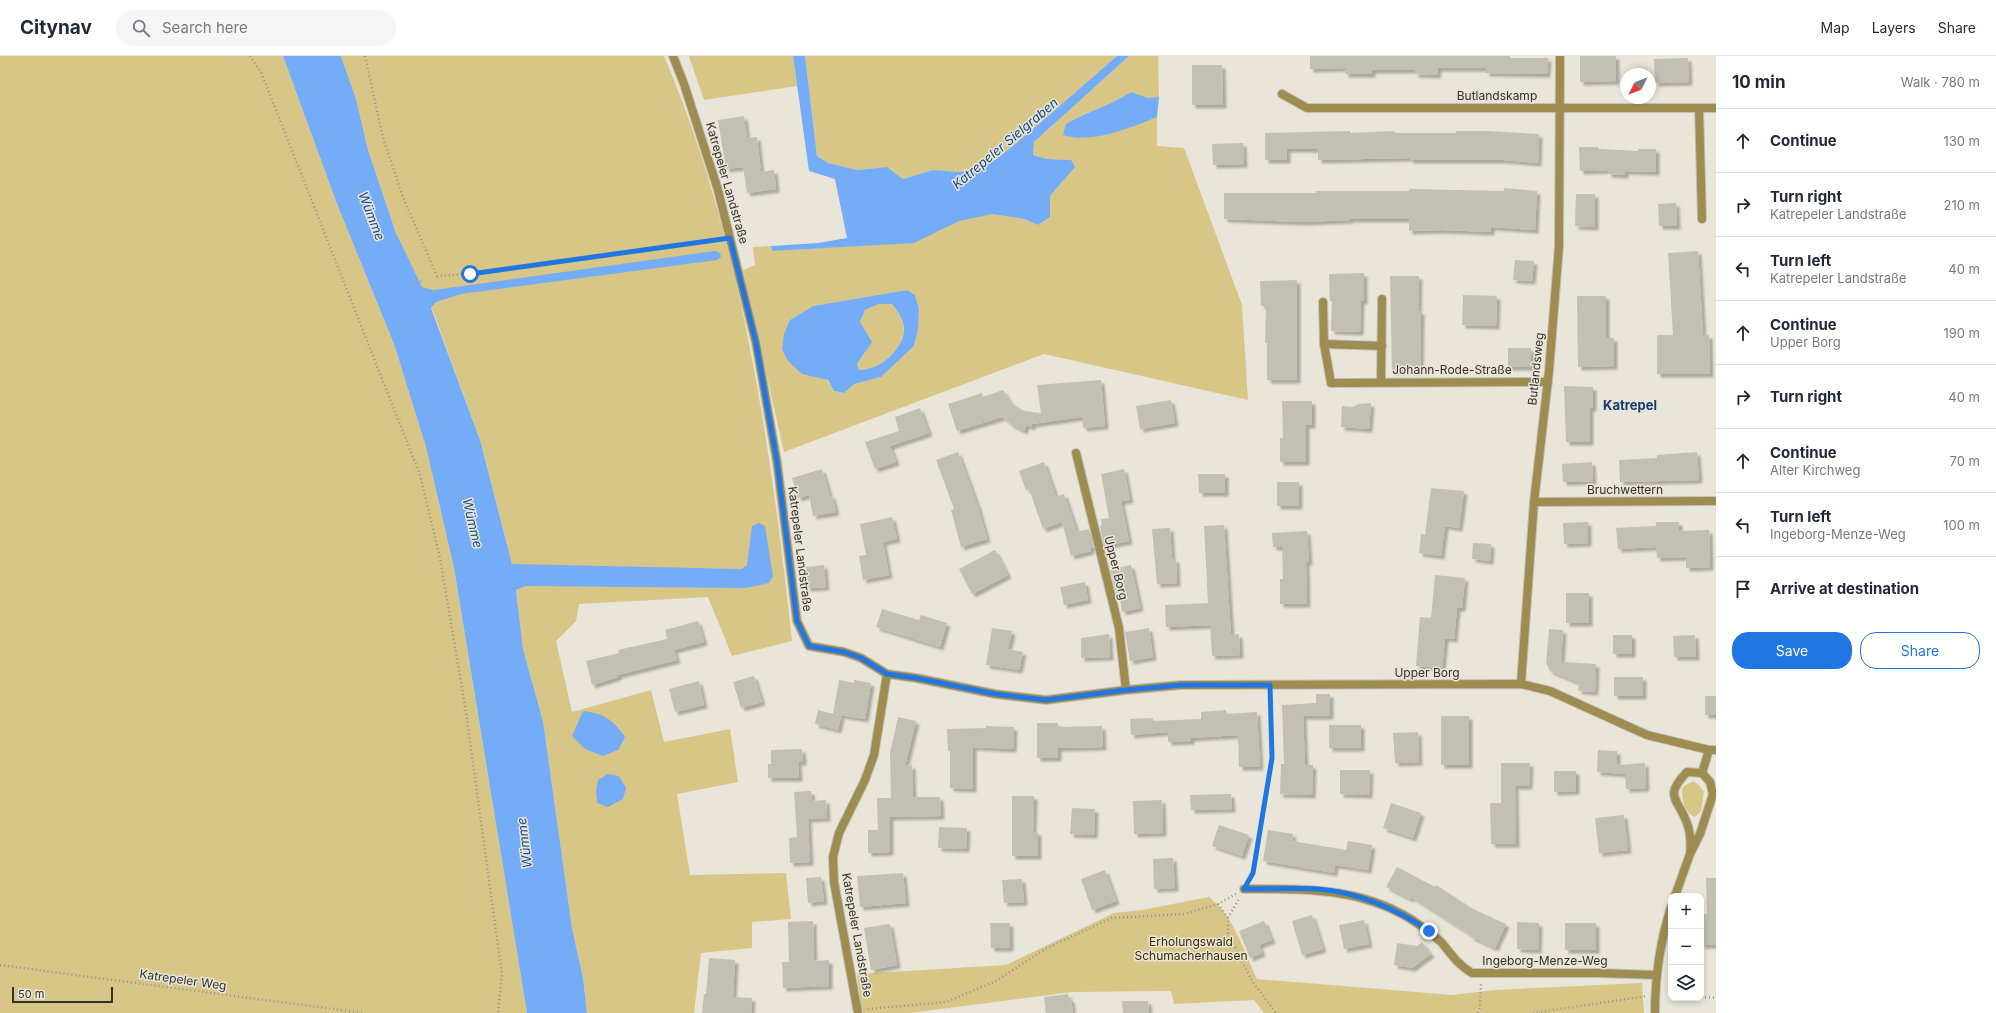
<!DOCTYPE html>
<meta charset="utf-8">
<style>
:root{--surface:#fff;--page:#f6f6f7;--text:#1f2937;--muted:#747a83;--line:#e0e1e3;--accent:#2177e2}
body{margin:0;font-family:Inter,sans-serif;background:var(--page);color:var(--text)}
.controls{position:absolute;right:12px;bottom:12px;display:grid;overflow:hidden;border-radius:8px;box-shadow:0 2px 6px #0003}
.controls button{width:36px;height:36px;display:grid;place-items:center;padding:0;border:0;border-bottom:1px solid var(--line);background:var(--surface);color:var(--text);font:20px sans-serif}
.compass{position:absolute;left:1620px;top:12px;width:36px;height:36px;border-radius:50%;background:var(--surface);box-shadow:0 2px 6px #0003;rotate:228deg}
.scale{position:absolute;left:12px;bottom:10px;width:101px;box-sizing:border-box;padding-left:4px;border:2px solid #32312c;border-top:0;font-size:11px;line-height:14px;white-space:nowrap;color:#32312c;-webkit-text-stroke:3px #e9e5d9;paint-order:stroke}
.stop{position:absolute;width:12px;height:12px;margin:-9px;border:3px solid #2177e2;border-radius:50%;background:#fff}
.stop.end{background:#2177e2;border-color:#fff;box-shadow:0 1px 4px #0008}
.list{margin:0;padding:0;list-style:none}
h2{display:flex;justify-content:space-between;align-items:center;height:52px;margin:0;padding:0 16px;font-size:17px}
h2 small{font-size:13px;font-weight:400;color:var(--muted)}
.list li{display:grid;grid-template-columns:26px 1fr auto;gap:12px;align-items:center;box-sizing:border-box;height:64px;padding:0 16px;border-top:1px solid var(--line)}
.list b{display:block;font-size:15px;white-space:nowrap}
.list p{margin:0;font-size:13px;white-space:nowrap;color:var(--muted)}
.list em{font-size:13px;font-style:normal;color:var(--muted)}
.actions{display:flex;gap:8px;padding:12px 16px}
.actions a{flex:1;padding:9px 0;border:1px solid var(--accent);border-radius:16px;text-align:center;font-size:14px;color:var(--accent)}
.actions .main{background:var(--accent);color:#fff}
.icon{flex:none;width:22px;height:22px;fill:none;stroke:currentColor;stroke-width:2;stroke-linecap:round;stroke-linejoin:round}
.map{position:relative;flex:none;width:1716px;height:957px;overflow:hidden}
header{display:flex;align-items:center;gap:24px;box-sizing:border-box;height:56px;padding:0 20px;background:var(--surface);border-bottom:1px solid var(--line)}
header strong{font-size:19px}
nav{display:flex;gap:22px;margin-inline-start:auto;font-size:14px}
.search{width:280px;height:36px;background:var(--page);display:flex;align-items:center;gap:10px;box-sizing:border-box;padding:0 14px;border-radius:22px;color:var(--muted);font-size:15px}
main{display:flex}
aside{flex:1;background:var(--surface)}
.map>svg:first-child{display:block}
.green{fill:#d8c687;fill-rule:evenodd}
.water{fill:#74acf8;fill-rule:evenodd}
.building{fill:#c2bfb3;filter:url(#shadow)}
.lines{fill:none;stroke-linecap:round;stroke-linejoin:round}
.service-casing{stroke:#c4c1b6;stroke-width:10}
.minor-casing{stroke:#c4c1b6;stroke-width:10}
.path{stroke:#98958c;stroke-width:2.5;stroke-dasharray:1 3;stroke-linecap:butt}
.service{stroke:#9e8c50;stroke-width:8}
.minor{stroke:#9e8c50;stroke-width:8}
.route{stroke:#2177e2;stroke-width:5}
.labels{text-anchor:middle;stroke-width:3;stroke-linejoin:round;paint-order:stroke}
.street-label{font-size:12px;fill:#32312c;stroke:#e9e5d9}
.park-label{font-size:12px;fill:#392d00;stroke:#e9e5d9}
.water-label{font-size:13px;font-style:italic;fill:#12488b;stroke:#e9e5d9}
.neighbourhood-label{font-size:13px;font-weight:bold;fill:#133c6f;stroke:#e9e5d9}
</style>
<header>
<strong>Citynav</strong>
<div class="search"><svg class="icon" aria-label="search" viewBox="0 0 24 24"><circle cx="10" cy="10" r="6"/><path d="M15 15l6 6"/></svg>Search here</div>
<nav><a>Map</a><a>Layers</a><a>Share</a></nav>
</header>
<main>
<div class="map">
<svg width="1716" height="957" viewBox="0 0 1716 957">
<defs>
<filter id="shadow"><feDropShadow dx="3.5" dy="3.5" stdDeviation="1" flood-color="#0004"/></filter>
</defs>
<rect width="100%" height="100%" fill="#e9e5d9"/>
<g class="green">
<path d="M0 0H283L337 148 394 288 426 391 454 512 512 508 480 384 434 258 396 177 368 94 356 43 341 0H664C741 180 771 391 792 585L732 600 708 541 579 548 576 565 556 585 572 656 651 634 664 686 730 673 738 726 677 738 690 819 786 817 791 863 752 866V892L701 897 694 957H587L583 922 572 872 543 665 523 593 516 534 526 530H601L772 514 520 509 454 513 527 957H0Z"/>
<polygon points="689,0 793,0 797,30 704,44"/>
<polygon points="805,0 1117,0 1025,80 999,101 983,111 960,116 933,114 903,123 887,111 857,114 828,107 817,100"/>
<path d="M1129 0H1158L1159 41 1148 42 1131 36C1110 50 1088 55 1066 68L1126 72 1157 61V90L1184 92 1242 249 1248 344 1044 298 784 396 743 214 755 209 753 191 771 190 772 195 870 189 939 175 959 164 992 158 1024 163 1038 169 1050 161V140L1063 125 1071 104 1047 103 1033 99 1034 86ZM906 234 915 239 919 253 918 273 914 290 881 321 853 328 844 337 834 335 790 264 813 250Z"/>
<path d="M879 248H892C905 266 909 278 894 296 885 307 874 313 859 314L857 308 865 297 860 266 865 254Z"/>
<path d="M1693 725 1698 728 1704 736 1701 755 1695 761C1685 758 1680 740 1683 731Z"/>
<path d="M1209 841C1235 862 1243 894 1257 923L1452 939 1495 934 1642 927 1644 957H1264L1254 944 1174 948 1171 935 1072 936 910 957H862L857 918 1006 909 1114 857 1142 854Z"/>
</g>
<g class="water">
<polygon points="283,0 341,0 356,43 368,94 396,177 422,231 434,234 715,195 720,197 721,201 717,204 461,238 436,246 431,252 480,384 512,508 742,513 747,509 752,470 759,467 765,470 773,520 769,527 746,532 526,530 516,534 523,593 543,665 572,872 583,922 587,957 527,957 454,512 426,391 394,288 337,148"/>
<polygon points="793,0 805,0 817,100 828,107 857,114 887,111 903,123 933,114 960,116 983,111 999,101 1025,80 1117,0 1129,0 1034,86 1033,99 1047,103 1071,104 1075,111 1050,140 1050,161 1038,169 1024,163 992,158 959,165 914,187 772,195 771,190 818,187 847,182 835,123 809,115"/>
<path d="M1131 36 1148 42 1159 41 1157 61C1129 72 1093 88 1063 79L1066 68C1088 55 1110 50 1131 36Z"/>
<path d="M907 234 915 239 919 253 918 273 914 290 881 321 854 328 844 337 834 335 828 324 802 318 788 305 782 293 784 278 790 264 813 250ZM879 248H892C906 266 909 278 894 296 885 307 874 313 859 314L857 308 872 286 860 266 865 254Z"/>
<path d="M583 655C605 658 612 663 625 681L618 694 603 700 585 693 572 680Z"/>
<polygon points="608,718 619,720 626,732 623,743 608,751 597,747 596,735 598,724"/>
</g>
<g class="building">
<polygon points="1310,0 1510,0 1510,2 1548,2 1547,18 1486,17 1486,12 1438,12 1437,19 1415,18 1415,14 1372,14 1372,18 1345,18 1345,12 1310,13"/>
<polygon points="1580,0 1616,0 1616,25 1580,26"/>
<polygon points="1688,2 1689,26 1655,27 1654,3"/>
<polygon points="1192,9 1222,9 1223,49 1192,49"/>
<polygon points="744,60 747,82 757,81 761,116 774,114 776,133 747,137 743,111 726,113 718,64"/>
<polygon points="1350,75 1350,77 1394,75 1395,77 1456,77 1456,75 1487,75 1539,78 1538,107 1503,104 1410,104 1410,102 1318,104 1318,93 1287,93 1287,104 1265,104 1265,77"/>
<polygon points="1243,87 1244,108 1213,109 1212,88"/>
<polygon points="1579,91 1598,91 1599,93 1638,95 1638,93 1656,93 1656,116 1625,115 1625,119 1608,118 1608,114 1580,115"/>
<polygon points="1504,132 1537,135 1535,174 1491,171 1491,176 1441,174 1409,175 1409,163 1350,163 1350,164 1304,166 1224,163 1224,137 1316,137 1316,135 1409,135 1409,133 1504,135"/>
<polygon points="1576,138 1595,138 1595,171 1575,170"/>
<polygon points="1676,147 1677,170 1659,170 1658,148"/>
<polygon points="1698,195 1703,279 1709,279 1710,318 1657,318 1657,279 1673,279 1668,197"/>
<polygon points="1515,204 1534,205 1532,225 1513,224"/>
<polygon points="1364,217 1364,245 1361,245 1360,276 1331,275 1332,245 1330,245 1329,218"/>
<polygon points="1390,220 1419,220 1418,255 1421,255 1420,315 1392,315"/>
<polygon points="1297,224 1297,324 1267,324 1267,287 1265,287 1266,250 1261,250 1260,225"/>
<polygon points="1463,239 1497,240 1496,270 1462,269"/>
<polygon points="1577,240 1606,240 1606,282 1614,282 1614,310 1578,311"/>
<rect x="1508" y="292" width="23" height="19"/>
<polygon points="1101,324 1105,370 1083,372 1082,361 1032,368 1032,371 1026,369 1024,375 1012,369 1002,361 957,375 948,348 982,337 983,341 1003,334 1011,347 1017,351 1024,355 1041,357 1037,329"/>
<polygon points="1564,330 1593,331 1593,352 1590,352 1590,386 1566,386"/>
<polygon points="1171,344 1175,367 1140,373 1136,350"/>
<polygon points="1282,345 1312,345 1312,369 1306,369 1306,406 1280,406 1280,382 1283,382"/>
<polygon points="1371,347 1369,373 1341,371 1342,350 1352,351 1359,348"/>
<polygon points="920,352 929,377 890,390 896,406 875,413 865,386 899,375 895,361"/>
<polygon points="958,396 978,451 987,483 961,491 951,454 954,453 936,404"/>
<polygon points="1697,396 1699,424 1620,426 1619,404 1657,402 1657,399"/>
<polygon points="1044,406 1056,441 1064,438 1077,476 1089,473 1094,492 1090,492 1091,495 1071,500 1062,466 1043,473 1029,433 1026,434 1019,415"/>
<polygon points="1592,406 1593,425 1563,426 1562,408"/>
<polygon points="822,413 830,440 832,440 836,456 813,460 809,439 798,442 792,422"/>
<polygon points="1124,413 1130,444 1121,445 1129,485 1104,490 1100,470 1102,469 1101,463 1109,462 1101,418"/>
<polygon points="1198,418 1225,418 1225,437 1199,437"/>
<rect x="1277" y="426" width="22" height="24"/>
<polygon points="1431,432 1464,435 1459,472 1445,470 1441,500 1419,497 1421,478 1425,479"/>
<polygon points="892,461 897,483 883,486 889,519 863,524 859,500 866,499 860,468"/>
<polygon points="1588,466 1588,487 1564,488 1563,467"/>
<polygon points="1656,466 1679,466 1679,475 1709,474 1710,511 1686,512 1686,501 1657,502 1656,491 1618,493 1616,472 1656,470"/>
<polygon points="1224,469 1231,579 1239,578 1240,599 1212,600 1210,569 1166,571 1165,549 1208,547 1204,470"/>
<polygon points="1170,472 1172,503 1176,503 1177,527 1157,528 1152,473"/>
<polygon points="1307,475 1309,506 1306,506 1307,548 1280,548 1280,523 1283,523 1282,491 1273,491 1272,477"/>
<polygon points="1473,487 1491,488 1490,505 1472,503"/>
<polygon points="995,494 1008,519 972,538 959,513"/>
<polygon points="824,509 826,531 807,532 806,511"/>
<polygon points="1131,509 1140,552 1122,556 1119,537 1116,537 1110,514"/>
<polygon points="1435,519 1465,522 1462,552 1457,552 1454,583 1445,582 1442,612 1416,610 1420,561 1431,562"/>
<polygon points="1085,526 1088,544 1064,549 1060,531"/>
<rect x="1566" y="537" width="23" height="30"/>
<polygon points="882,553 919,564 921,559 947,567 940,591 876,571"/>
<polygon points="698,565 704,586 674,594 677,604 618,619 618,621 592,629 586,605 619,597 618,594 667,583 665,574"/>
<polygon points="992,572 1012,575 1008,593 1023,596 1019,614 986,609"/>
<polygon points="1149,572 1153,601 1130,605 1125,576"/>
<polygon points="1549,573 1563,574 1561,606 1596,608 1595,636 1578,635 1579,627 1550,615 1546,607"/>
<polygon points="1109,578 1110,601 1081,602 1081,582"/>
<rect x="1613" y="579" width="19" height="19"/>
<polygon points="1695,579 1696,601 1674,601 1673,580"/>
<polygon points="754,620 762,646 741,652 733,626"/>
<rect x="1614" y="621" width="29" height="19"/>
<polygon points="839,624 854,627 854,624 871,627 865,663 833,658"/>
<polygon points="699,625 704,649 675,656 669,633"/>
<polygon points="1316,638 1330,638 1330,660 1303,660 1305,709 1313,709 1312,739 1280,738 1281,708 1284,708 1282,649 1316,647"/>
<rect x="1705" y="640" width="11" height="19"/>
<polygon points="818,654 841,660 838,674 815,668"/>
<polygon points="1226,654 1226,658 1257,656 1260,711 1239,711 1238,679 1191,682 1191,685 1168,686 1168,676 1131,679 1130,663 1153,662 1153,665 1201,663 1201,656"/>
<rect x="1441" y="660" width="28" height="49"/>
<polygon points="898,661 916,665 905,710 912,709 913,741 940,741 941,760 890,761 890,796 868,797 868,774 878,774 877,742 891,742 890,697"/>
<polygon points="1037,667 1058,667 1058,671 1102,670 1103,691 1058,692 1058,702 1037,702"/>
<rect x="1329" y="669" width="32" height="23"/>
<polygon points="986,670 1014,671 1013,693 973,691 973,733 950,732 950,695 948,695 947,673 986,672"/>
<polygon points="1418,676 1419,706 1395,707 1393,677"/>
<polygon points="802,693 803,706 798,706 799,722 768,722 768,708 771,708 771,694"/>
<polygon points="1598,694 1617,695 1617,709 1645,707 1646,732 1626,733 1625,718 1597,716"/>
<polygon points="1501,707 1530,707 1529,730 1515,730 1516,788 1491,788 1490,747 1501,747"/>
<polygon points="1340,714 1370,714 1369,739 1340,738"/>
<polygon points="1554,715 1576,715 1576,735 1554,736"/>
<polygon points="811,735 812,745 826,744 827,762 808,763 810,806 790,807 789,782 797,781 794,736"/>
<polygon points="1231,738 1232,753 1191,754 1190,739"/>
<polygon points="1012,740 1034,740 1033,776 1038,776 1038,800 1012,800"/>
<polygon points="1162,744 1163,777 1134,778 1133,745"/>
<polygon points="1391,747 1421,757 1413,782 1383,772"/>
<polygon points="1072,752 1095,753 1094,779 1070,778"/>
<polygon points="1624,759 1628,794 1599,797 1595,762"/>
<polygon points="1219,769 1249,779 1242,800 1212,790"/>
<polygon points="939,771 967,772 966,793 938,792"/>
<polygon points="1268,774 1293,778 1292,785 1346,794 1348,785 1372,789 1368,814 1335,809 1334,817 1263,805"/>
<polygon points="1173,802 1175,832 1154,833 1153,803"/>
<polygon points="1397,811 1435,831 1436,829 1473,853 1506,868 1495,892 1471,881 1471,879 1411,841 1410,843 1386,831"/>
<polygon points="1105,814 1116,845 1092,854 1081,823"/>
<polygon points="903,817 906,847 860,851 857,820"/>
<polygon points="821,821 824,845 808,847 806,822"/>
<polygon points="1706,822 1716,822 1716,889 1701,889 1701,858 1707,858"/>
<polygon points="1022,823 1024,846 1004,847 1002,824"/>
<polygon points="1312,859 1323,893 1302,899 1292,865"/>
<polygon points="1364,864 1369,888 1344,893 1339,869"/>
<polygon points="813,865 814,905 829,904 829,930 783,932 782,906 789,906 788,866"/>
<polygon points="1264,865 1272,884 1259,889 1262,897 1250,902 1239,875"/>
<polygon points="1517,866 1539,867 1538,894 1517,893"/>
<polygon points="990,867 1010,867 1010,892 991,892"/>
<rect x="1565" y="867" width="31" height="27"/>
<polygon points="890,868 897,909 871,914 864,872"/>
<polygon points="1422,886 1431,898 1412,912 1394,909 1397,887 1417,890"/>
<polygon points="709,902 735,904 733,941 752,942 751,957 702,957 704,938 706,938"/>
<polygon points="1068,938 1069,943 1071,943 1073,957 1046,957 1044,941"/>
<polygon points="1122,945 1148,945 1149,957 1123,957"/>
</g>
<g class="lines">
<g class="service-casing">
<polyline id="service" points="1699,52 1702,163"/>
</g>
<g class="minor-casing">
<g id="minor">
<polyline points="673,0 684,28 718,134 756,287 777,406 797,565 809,590 844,596 861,602 887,618 916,622 995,638 1046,644 1126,634 1181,629 1521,628 1550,635 1647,679 1709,694 1716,694"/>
<polyline points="1282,38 1307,52 1716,52"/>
<polyline points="1323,246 1324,288 1331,327 1548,326"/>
<polyline points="1324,288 1382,290"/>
<polyline points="1381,326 1382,243"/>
<polyline points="1076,397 1119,572 1126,634"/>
<polyline points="1534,446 1716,445"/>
<polyline points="1521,628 1534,446 1549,315 1559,190 1560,0"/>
<polyline points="1702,717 1709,694"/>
<path d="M1244 833C1307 833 1367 831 1421 870 1428 875 1436 881 1442 887 1451 898 1459 910 1472 917H1598L1656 919"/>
<path d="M1675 840 1690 798 1700 778 1713 738 1710 726 1702 717 1687 716C1663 741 1678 742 1687 767 1691 778 1691 788 1690 798"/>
<polyline points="858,957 834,826 833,801 839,777 865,724 874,699 887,618"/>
<path d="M1655 957C1655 920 1660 886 1671 851"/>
</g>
</g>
<g class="path">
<polyline points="250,0 261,16 420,419 440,502 466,656 502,919 498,957"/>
<polyline points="365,0 383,82 403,141 437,220 457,219 720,184"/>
<polyline points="413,229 422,225"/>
<polyline points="1249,824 1253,817 1272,702 1270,638"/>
<polyline points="1218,848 1228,862 1228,877 1252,925 1276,957"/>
<polyline points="1228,862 1240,841"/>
<polyline points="0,909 363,957"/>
<polyline points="1701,941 1716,942"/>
<polyline points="868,953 946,946 996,925 1045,893 1112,862 1184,858 1218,848 1236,838"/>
<polyline points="1478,957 1480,952 1481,926"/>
<polyline points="1533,957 1647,940"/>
</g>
<use href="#service" class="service"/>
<use href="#minor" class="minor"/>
</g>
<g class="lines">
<path class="route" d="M470 218 730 182 756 287 777 406 797 565 809 590 844 596 861 602 887 618 916 622 995 638 1046 644 1126 634 1181 629H1270L1272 702 1253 817 1244 833C1269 833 1294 832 1318 833 1357 836 1397 853 1429 875"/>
</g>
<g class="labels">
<g class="street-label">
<text x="1497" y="44">Butlandskamp</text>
<text transform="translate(727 127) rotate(74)" y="4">Katrepeler Landstraße</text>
<text transform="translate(1536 313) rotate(-84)" y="4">Butlandsweg</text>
<text x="1452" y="318">Johann-Rode-Straße</text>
<text x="1625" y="438">Bruchwettern</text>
<text transform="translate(800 493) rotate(83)" y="4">Katrepeler Landstraße</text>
<text transform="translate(1116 512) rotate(76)" y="4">Upper Borg</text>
<text x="1427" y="621">Upper Borg</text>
<text transform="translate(857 879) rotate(80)" y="4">Katrepeler Landstraße</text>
<text x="1545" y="909">Ingeborg-Menze-Weg</text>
<text transform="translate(183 924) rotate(8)" y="4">Katrepeler Weg</text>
</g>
<g class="park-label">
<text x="1191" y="890">Erholungswald<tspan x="1191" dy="14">Schumacherhausen</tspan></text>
</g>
<g class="water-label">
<text transform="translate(1005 87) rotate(-40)" y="5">Katrepeler Sielgraben</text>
<text transform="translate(372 160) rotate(69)" y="5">Wümme</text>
<text transform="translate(473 467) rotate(77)" y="5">Wümme</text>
<text transform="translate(524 787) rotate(-97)" y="5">Wümme</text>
</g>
<g class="neighbourhood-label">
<text x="1630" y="354">Katrepel</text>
</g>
</g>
</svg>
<div class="controls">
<button>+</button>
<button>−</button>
<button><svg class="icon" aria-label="layers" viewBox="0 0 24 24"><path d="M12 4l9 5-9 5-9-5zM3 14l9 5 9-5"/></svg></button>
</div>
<svg class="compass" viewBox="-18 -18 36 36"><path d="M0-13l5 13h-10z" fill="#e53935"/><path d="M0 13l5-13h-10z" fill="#747a83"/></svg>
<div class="scale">50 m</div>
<div class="stop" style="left:470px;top:218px"></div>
<div class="stop end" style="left:1429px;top:875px"></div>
</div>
<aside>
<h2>10 min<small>Walk · 780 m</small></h2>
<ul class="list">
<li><svg class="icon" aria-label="ahead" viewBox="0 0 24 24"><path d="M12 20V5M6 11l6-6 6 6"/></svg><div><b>Continue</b></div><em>130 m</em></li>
<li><svg class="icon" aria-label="right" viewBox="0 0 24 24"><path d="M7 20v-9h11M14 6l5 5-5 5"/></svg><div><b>Turn right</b><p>Katrepeler Landstraße</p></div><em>210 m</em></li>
<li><svg class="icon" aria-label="left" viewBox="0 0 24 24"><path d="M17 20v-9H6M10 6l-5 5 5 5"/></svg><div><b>Turn left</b><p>Katrepeler Landstraße</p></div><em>40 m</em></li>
<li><svg class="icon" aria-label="ahead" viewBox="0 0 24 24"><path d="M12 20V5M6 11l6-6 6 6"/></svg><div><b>Continue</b><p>Upper Borg</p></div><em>190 m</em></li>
<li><svg class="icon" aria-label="right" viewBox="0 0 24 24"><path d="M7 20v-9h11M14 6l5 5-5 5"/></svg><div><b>Turn right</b></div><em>40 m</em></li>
<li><svg class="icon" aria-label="ahead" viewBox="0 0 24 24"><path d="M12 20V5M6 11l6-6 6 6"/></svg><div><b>Continue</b><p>Alter Kirchweg</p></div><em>70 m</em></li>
<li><svg class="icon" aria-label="left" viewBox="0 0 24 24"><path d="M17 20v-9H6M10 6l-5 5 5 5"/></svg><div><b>Turn left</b><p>Ingeborg-Menze-Weg</p></div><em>100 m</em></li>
<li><svg class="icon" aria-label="arrive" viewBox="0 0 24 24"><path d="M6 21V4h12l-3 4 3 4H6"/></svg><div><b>Arrive at destination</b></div></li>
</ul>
<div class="actions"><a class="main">Save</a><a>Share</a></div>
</aside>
</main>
